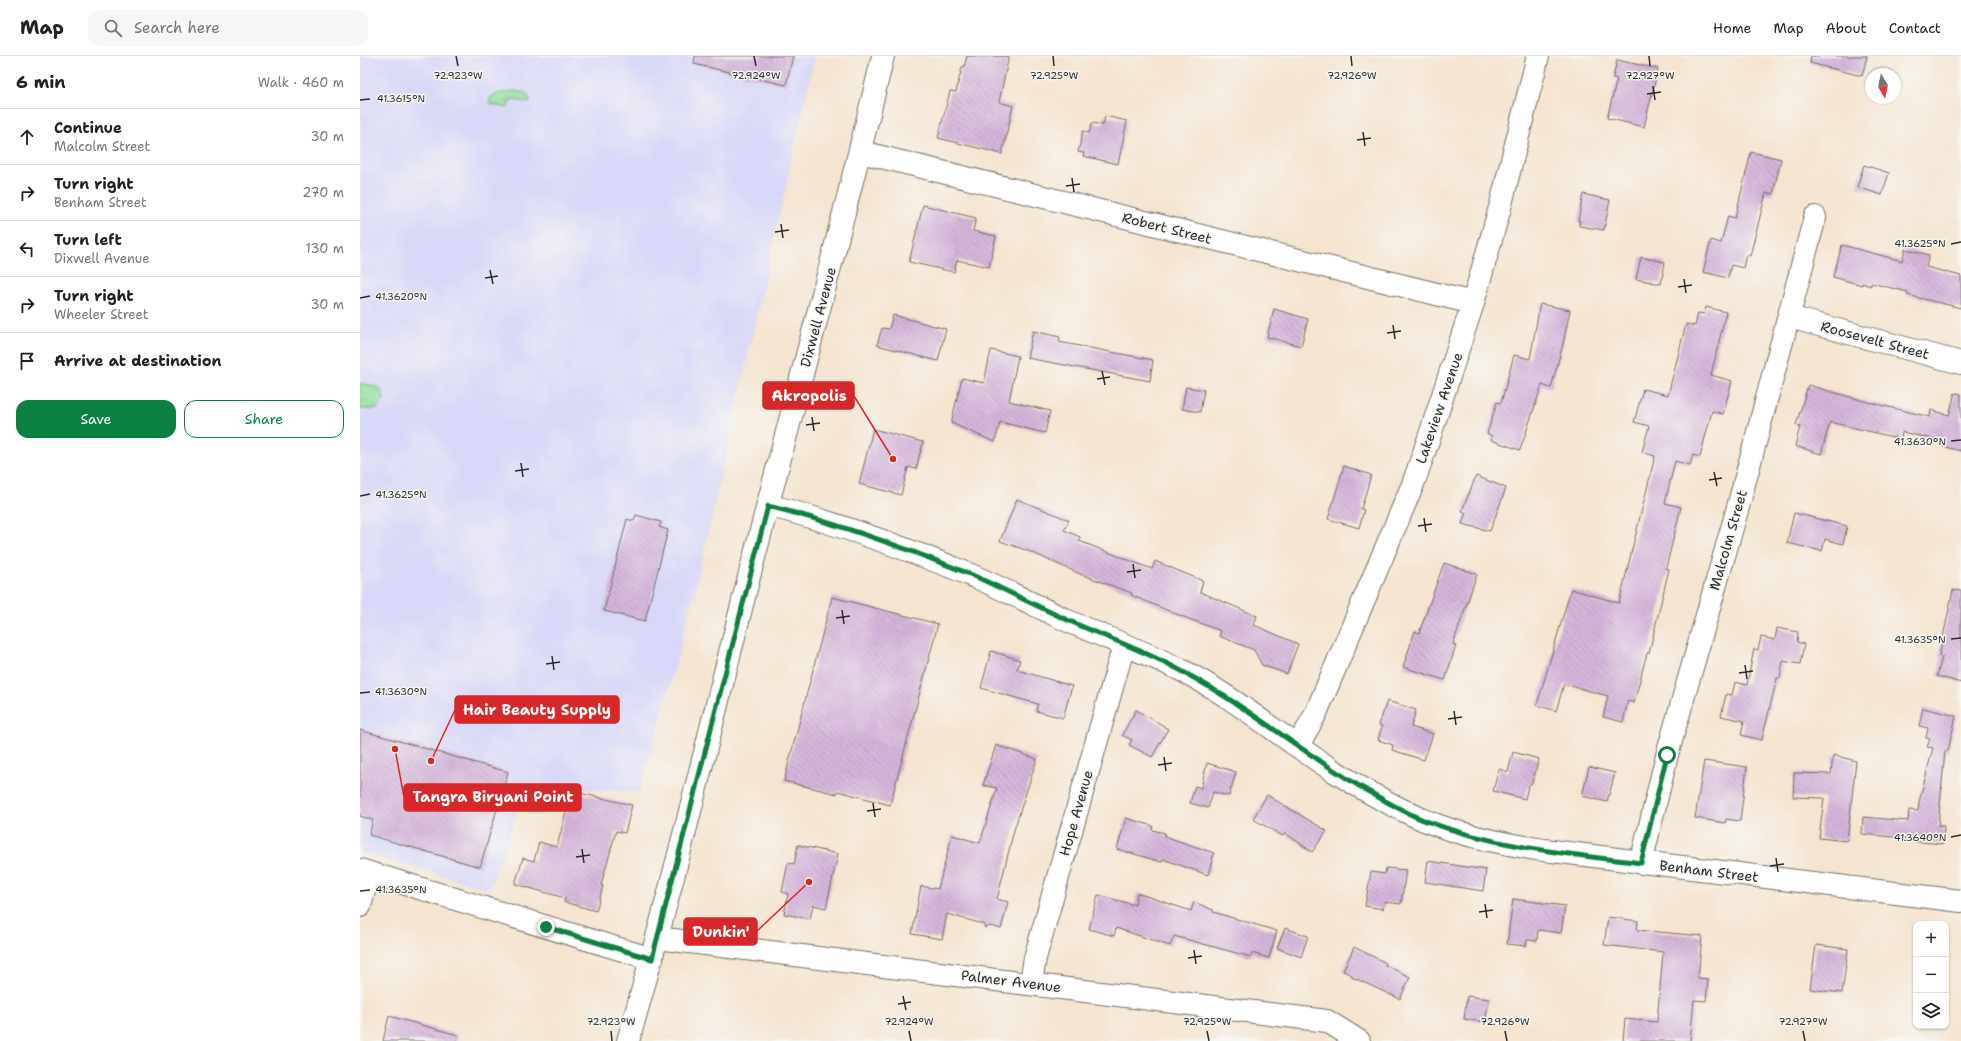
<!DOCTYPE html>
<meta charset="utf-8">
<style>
:root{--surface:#fff;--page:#f6f6f6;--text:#202124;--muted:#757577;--line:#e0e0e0;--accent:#0b8043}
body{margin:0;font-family:"Shantell Sans",sans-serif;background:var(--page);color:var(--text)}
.controls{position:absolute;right:12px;bottom:12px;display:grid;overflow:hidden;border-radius:8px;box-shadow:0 1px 3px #0004}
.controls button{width:36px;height:36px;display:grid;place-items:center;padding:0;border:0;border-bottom:1px solid var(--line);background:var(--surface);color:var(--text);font:20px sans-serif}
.compass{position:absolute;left:1505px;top:12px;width:36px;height:36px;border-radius:50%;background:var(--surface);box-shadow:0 1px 3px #0004;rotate:171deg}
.stop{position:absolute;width:12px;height:12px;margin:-9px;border:3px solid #0b8043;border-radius:50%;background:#fff}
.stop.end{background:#0b8043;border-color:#fff;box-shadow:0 1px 4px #0008}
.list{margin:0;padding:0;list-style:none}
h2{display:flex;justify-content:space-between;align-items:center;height:52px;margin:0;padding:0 16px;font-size:17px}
h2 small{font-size:13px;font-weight:400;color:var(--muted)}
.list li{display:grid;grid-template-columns:26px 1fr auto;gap:12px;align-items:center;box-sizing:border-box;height:56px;padding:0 16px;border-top:1px solid var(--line)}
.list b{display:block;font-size:15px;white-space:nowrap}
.list p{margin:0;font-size:13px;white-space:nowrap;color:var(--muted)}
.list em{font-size:13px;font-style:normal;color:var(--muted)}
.actions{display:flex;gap:8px;padding:12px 16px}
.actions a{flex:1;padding:9px 0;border:1px solid var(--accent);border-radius:12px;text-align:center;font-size:14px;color:var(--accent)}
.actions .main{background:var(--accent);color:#fff}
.icon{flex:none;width:22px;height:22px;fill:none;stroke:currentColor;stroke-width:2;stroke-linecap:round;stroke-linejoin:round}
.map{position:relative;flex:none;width:1601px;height:985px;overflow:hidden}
header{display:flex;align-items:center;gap:24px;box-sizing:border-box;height:56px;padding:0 20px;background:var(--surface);border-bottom:1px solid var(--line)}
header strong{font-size:19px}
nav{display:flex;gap:22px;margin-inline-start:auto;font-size:14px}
.search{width:280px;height:36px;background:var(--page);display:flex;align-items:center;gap:10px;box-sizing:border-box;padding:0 14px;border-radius:12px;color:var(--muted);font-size:15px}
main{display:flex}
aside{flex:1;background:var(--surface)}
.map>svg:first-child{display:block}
.built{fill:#d7d7f8}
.grass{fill:url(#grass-tufts);stroke:#5e8664}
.building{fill:url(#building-back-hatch)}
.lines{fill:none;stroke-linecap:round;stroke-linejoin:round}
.minor-casing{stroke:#726c64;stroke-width:24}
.major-casing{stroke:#726c64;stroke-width:24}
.minor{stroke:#fff;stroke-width:22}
.major{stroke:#fff;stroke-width:22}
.route{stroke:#0b8043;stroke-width:5}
.ticks{fill:none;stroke:#2b2b2b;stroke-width:1.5}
.labels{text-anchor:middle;stroke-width:3;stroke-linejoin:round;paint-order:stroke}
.street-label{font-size:14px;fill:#2b2b2b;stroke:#f6f6f2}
.ticks-label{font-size:10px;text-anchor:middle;fill:#2b2b2b;stroke:#f6f6f2;stroke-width:3;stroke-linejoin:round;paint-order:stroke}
.leader{fill:none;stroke:#d62828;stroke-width:1.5}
.callout-dot{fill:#d62828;stroke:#f6f6f2;stroke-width:1.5}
.callout{fill:#d62828;stroke:#d62828;stroke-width:1.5}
.callout-label{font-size:15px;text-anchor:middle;font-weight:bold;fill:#fff}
</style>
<header>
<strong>Map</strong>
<div class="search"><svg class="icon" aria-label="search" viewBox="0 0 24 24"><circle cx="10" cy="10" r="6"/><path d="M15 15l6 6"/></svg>Search here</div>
<nav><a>Home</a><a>Map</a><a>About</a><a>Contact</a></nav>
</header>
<main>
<aside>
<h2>6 min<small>Walk · 460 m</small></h2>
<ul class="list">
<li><svg class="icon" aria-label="ahead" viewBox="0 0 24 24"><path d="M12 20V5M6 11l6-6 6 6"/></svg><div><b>Continue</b><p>Malcolm Street</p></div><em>30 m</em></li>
<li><svg class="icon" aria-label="right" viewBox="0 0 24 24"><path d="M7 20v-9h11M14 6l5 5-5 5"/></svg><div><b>Turn right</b><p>Benham Street</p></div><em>270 m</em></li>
<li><svg class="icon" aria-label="left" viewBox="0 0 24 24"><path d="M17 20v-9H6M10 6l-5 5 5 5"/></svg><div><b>Turn left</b><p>Dixwell Avenue</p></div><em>130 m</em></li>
<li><svg class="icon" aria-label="right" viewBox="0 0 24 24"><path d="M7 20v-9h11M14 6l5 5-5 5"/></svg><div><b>Turn right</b><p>Wheeler Street</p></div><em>30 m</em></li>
<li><svg class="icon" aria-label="arrive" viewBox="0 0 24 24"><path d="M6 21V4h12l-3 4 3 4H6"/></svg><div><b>Arrive at destination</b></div></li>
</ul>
<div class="actions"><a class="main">Save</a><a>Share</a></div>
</aside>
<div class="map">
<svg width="1601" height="985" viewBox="0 0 1601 985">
<defs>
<pattern id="grass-tufts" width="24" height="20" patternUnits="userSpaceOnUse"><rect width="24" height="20" fill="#91e09e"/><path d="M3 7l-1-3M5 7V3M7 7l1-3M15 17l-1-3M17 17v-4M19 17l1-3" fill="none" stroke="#7dc088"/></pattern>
<pattern id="building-back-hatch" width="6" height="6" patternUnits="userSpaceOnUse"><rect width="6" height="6" fill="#d6b6db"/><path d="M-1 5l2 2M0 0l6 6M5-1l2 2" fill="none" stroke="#ae94b2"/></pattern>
</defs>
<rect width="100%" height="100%" fill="#f6f6f2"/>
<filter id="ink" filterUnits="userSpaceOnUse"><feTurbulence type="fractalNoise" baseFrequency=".025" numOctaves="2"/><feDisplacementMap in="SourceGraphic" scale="8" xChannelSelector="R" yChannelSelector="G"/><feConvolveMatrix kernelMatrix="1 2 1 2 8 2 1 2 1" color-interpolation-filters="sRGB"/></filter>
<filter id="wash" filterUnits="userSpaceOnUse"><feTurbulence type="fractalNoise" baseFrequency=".012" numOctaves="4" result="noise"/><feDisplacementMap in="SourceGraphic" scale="16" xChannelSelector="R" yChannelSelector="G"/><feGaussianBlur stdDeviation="0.9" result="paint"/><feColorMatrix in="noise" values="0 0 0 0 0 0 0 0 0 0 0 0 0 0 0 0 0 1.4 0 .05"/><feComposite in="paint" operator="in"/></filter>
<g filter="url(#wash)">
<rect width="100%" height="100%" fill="#f5e4cf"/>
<polygon class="built" points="0,0 455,0 341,509 313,619 280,736 166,731 130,834 0,796"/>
<g class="grass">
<polygon points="153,35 166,37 171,45 169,47 151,43 147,52 130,48 130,42 136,38"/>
<polygon points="0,327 17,331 22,335 24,343 17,353 0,353"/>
</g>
<g id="blocks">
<g class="building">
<polygon points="335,0 433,0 426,29 334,8"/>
<polygon points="607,0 649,0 639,46 653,50 642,98 578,82 590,35 596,36 602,11 604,11"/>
<polygon points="1451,0 1507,0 1502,20 1450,7"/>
<polygon points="1257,4 1298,13 1284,71 1247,62 1257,23 1253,22"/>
<polygon points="745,60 767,65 758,108 723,100 724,97 718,96 723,75 729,77 732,67 743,69"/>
<polygon points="1391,96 1421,103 1413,138 1406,137 1390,200 1386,199 1383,212 1371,209 1368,222 1343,216 1351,184 1361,187 1368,160 1375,162"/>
<polygon points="1504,109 1529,117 1522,139 1497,131"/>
<polygon points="1223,138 1250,144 1244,174 1219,170 1220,165 1218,165"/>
<polygon points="563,149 616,162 613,175 636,180 629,211 597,204 594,216 549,206"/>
<polygon points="1482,189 1542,205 1545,193 1569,199 1566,211 1601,220 1601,252 1547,239 1548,236 1511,227 1511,230 1502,227 1502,229 1473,221"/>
<polygon points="1281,201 1305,206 1301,228 1276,223"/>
<polygon points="1180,248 1210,254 1203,288 1191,332 1182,329 1160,394 1131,384 1132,380 1127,378 1137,346 1141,347 1154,299 1170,303"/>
<polygon points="1346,251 1366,256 1351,319 1372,325 1363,358 1352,355 1340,401 1333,399 1330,409 1315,405 1305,447 1321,451 1306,512 1309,513 1289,597 1287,597 1274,647 1268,645 1263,666 1243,661 1248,640 1204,628 1196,655 1177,649 1211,533 1259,547 1295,400 1282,396 1289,370 1274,366 1283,333 1308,339 1326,268 1335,270 1338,257 1344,258"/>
<polygon points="914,253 948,263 941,290 907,281"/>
<polygon points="533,259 586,273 578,305 517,289 522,272 529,273"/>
<polygon points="673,275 700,281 699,286 793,304 790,325 667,302"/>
<polygon points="631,294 658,300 649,345 690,355 685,377 640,366 635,386 591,367 602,322 624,327"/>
<polygon points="1448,329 1504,345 1570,361 1571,354 1589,359 1595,337 1601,338 1601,395 1581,390 1582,385 1542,376 1541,383 1470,366 1461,398 1435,390 1440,371 1436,369"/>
<polygon points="826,331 844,334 840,356 822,353"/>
<polygon points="513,373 563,386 556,413 548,411 541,439 499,428"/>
<polygon points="984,410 1011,419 1001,453 1004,454 999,472 968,463"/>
<polygon points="1116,420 1146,432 1130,475 1102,468 1106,457 1102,455"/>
<polygon points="657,443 709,464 704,474 720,481 719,485 792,513 795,505 843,525 840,536 897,560 894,569 938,588 927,618 902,609 894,594 859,580 861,575 816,558 771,539 772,537 720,518 671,496 640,485"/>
<polygon points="1434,457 1487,470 1483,488 1465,483 1462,495 1427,487"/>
<polygon points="276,459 301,466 299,471 308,474 285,565 244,555 267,463 274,465"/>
<polygon points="1084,507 1117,518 1093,588 1096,589 1085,624 1043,611 1055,575 1059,577"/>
<polygon points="1593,534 1601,535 1601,627 1577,620 1582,601 1579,600"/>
<polygon points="472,541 578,568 530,749 478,735 477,738 424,725"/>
<polygon points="1417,572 1438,576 1437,586 1444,588 1440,608 1423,605 1420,622 1417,622 1402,684 1381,679 1384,665 1361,660 1366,638 1372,639 1375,626 1387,629 1394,593 1398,594 1401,581 1415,584"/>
<polygon points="631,595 660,604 657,614 712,630 703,662 676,655 678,648 621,632"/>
<polygon points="1027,645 1056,654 1051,671 1073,678 1064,704 1032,694 1033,689 1018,684 1022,670 1019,669"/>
<polygon points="1563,652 1596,660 1588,695 1585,695 1578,770 1584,770 1583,788 1548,785 1544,782 1502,778 1503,761 1548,765 1549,754 1558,755 1559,746 1573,692 1567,691 1570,683 1566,682 1568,672 1559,670"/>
<polygon points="776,654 804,670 804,671 808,673 792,701 769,689 772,684 762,679"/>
<polygon points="0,674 148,716 120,811 9,779 13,764 0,760"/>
<polygon points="636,689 677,703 654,774 637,843 648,846 641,873 631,870 625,872 623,868 587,858 582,883 552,878 561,830 578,833 592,779 620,787 637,732 623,729"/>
<polygon points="1153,696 1179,703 1172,727 1168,730 1165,743 1133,735 1139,713 1148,716"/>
<polygon points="1473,699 1496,705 1487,785 1459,782 1464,742 1433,741 1434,717 1471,718"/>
<polygon points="1344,705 1387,711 1380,765 1366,763 1365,767 1335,762"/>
<polygon points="847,707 876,716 869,740 853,736 848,752 830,747 835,730 841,732"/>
<polygon points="1229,711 1255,717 1247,746 1222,740"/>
<polygon points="211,735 272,749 265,777 256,775 241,829 243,830 236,855 204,846 205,842 155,828 163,802 174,805 179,786 197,791"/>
<polygon points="907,739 967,775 952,796 925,777 923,780 893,763"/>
<polygon points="766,762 793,770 792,774 805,777 804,780 854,797 848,819 803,803 802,806 757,793"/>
<polygon points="438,789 478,798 466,852 453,849 450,863 424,858 428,838 422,836 428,807 434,808"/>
<polygon points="1068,805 1126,814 1123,835 1065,826"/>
<polygon points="1026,812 1046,814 1041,848 1025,846 1023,853 1005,850 1011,816 1025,818"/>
<polygon points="777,837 831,855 834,846 853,854 853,856 917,875 909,902 892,897 891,901 814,880 810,890 756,872 754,880 729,873 738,839 775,849"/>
<polygon points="1153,843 1205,850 1201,877 1178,874 1177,885 1167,884 1166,890 1147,888"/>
<polygon points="1248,861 1278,865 1277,874 1342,880 1338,922 1348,923 1346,945 1334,944 1330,985 1263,985 1265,963 1297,966 1303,896 1244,889"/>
<polygon points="925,872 948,880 941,901 917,892"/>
<polygon points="1456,889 1488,893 1482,937 1450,933"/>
<polygon points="994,891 1026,907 1025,909 1050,921 1040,943 992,921 992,919 983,915"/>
<polygon points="1107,940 1129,943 1125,966 1104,963"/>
<polygon points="29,960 98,979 97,985 23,985"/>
</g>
</g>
</g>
<g filter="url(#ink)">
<use href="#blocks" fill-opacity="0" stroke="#726c64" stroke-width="1"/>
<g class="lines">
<g class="minor-casing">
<g id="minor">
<polyline points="501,96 1113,247"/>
<polyline points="1429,261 1601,307"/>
<polyline points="938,690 956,657 1053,428 1067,388 1113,247 1141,148 1178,0"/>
<polyline points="1281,807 1307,699 1378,451 1455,161"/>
<polyline points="0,814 292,903"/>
<polyline points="0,850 9,817"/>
<polyline points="297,882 967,965 999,985"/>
<polyline points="671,927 675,902 764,589"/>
</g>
</g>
<g class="major-casing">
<g id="major">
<path d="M408 449C477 467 545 492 611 519 644 533 676 550 708 565 746 582 786 596 823 615 878 643 924 684 977 717 1004 734 1034 751 1064 764 1102 780 1143 788 1184 794L1601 845"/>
<path d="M268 985C312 833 349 679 388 525 433 350 481 176 523 0"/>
</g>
</g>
<use href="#minor" class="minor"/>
<use href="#major" class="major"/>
</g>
</g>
<g class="lines" filter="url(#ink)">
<path class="route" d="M186 871 292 903 408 450C477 467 546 492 612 519 646 534 678 551 712 566 749 583 789 596 825 617 888 651 944 698 1006 734 1025 745 1045 757 1066 765 1135 791 1209 798 1281 807L1307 699"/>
</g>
<path class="ticks" d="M96 0 98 10M394 0 396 10M693 0 694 10M991 0 992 10M1289 0 1290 10M1293 30 1295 44M1287 38 1301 36M0 44 10 43M1003 76 1005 90M997 84 1011 82M712 122 714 136M706 130 720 128M421 168 423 182M415 176 429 174M1591 188 1601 186M130 214 133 228M125 222 138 220M1324 223 1326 237M1318 231 1332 229M0 242 10 240M1033 269 1035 283M1027 277 1041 275M742 315 745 329M737 323 750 321M452 361 454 375M446 369 460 367M1591 385 1601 384M161 407 163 421M155 415 169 413M1354 416 1357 430M1349 424 1362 422M0 440 10 438M1064 462 1066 476M1058 470 1072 468M773 508 775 522M767 516 781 514M482 554 484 568M476 562 490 560M1591 583 1601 582M192 600 194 614M186 608 200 606M1385 609 1387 623M1379 617 1393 615M0 637 10 636M1094 655 1096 669M1088 663 1102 661M804 701 806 715M798 709 812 707M513 747 515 761M507 755 521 753M1591 781 1601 779M222 793 224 807M216 801 230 799M1416 802 1418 816M1410 810 1424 808M0 835 10 834M1125 848 1127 862M1119 856 1133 854M834 894 836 908M828 902 842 900M543 940 546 954M538 948 551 946M251 975 252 985M549 975 551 985M847 975 849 985M1145 975 1147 985M1443 975 1445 985"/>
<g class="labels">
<g class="street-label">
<text transform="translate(807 172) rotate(14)" y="5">Robert Street</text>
<text transform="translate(458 261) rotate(-75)" y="5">Dixwell Avenue</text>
<text transform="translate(1515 284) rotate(15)" y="5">Roosevelt Street</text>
<text transform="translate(1079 352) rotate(-71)" y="5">Lakeview Avenue</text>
<text transform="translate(1368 484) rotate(-74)" y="5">Malcolm Street</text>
<text transform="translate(716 757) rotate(-74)" y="5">Hope Avenue</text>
<text transform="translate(1349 815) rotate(7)" y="5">Benham Street</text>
<text transform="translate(651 925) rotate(7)" y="5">Palmer Avenue</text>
</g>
</g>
<g class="ticks-label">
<text x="98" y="23">72.923°W</text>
<text x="396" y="23">72.924°W</text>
<text x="694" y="23">72.925°W</text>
<text x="992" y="23">72.926°W</text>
<text x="1290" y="23">72.927°W</text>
<text x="41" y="46">41.3615°N</text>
<text x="1560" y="191">41.3625°N</text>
<text x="41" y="244">41.3620°N</text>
<text x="1560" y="389">41.3630°N</text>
<text x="41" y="442">41.3625°N</text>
<text x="1560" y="587">41.3635°N</text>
<text x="41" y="639">41.3630°N</text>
<text x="1560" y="785">41.3640°N</text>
<text x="41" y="837">41.3635°N</text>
<text x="251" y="969">72.923°W</text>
<text x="549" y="969">72.924°W</text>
<text x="847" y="969">72.925°W</text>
<text x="1145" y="969">72.926°W</text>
<text x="1443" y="969">72.927°W</text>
</g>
<path class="leader" d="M533 403L494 340M71 705L95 654M35 693L44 741M449 826L397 875"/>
<g class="callout-dot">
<circle cx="533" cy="403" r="4"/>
<circle cx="71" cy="705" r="4"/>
<circle cx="35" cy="693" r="4"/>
<circle cx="449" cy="826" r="4"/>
</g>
<g class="callout">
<rect x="403" y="326" width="91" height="27" rx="4"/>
<rect x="95" y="640" width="164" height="27" rx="4"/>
<rect x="44" y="728" width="177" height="27" rx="4"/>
<rect x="324" y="862" width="73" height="27" rx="4"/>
</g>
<g class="callout-label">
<text x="449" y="345">Akropolis</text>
<text x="177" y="659">Hair Beauty Supply</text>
<text x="133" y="746">Tangra Biryani Point</text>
<text x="361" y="881">Dunkin'</text>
</g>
</svg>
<div class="controls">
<button>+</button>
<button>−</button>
<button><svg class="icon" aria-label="layers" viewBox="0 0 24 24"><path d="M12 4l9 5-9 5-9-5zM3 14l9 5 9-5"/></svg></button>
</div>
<svg class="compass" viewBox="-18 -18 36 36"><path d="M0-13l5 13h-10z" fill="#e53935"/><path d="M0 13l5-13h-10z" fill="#757577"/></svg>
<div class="stop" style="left:1307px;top:699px"></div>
<div class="stop end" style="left:186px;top:871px"></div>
</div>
</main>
